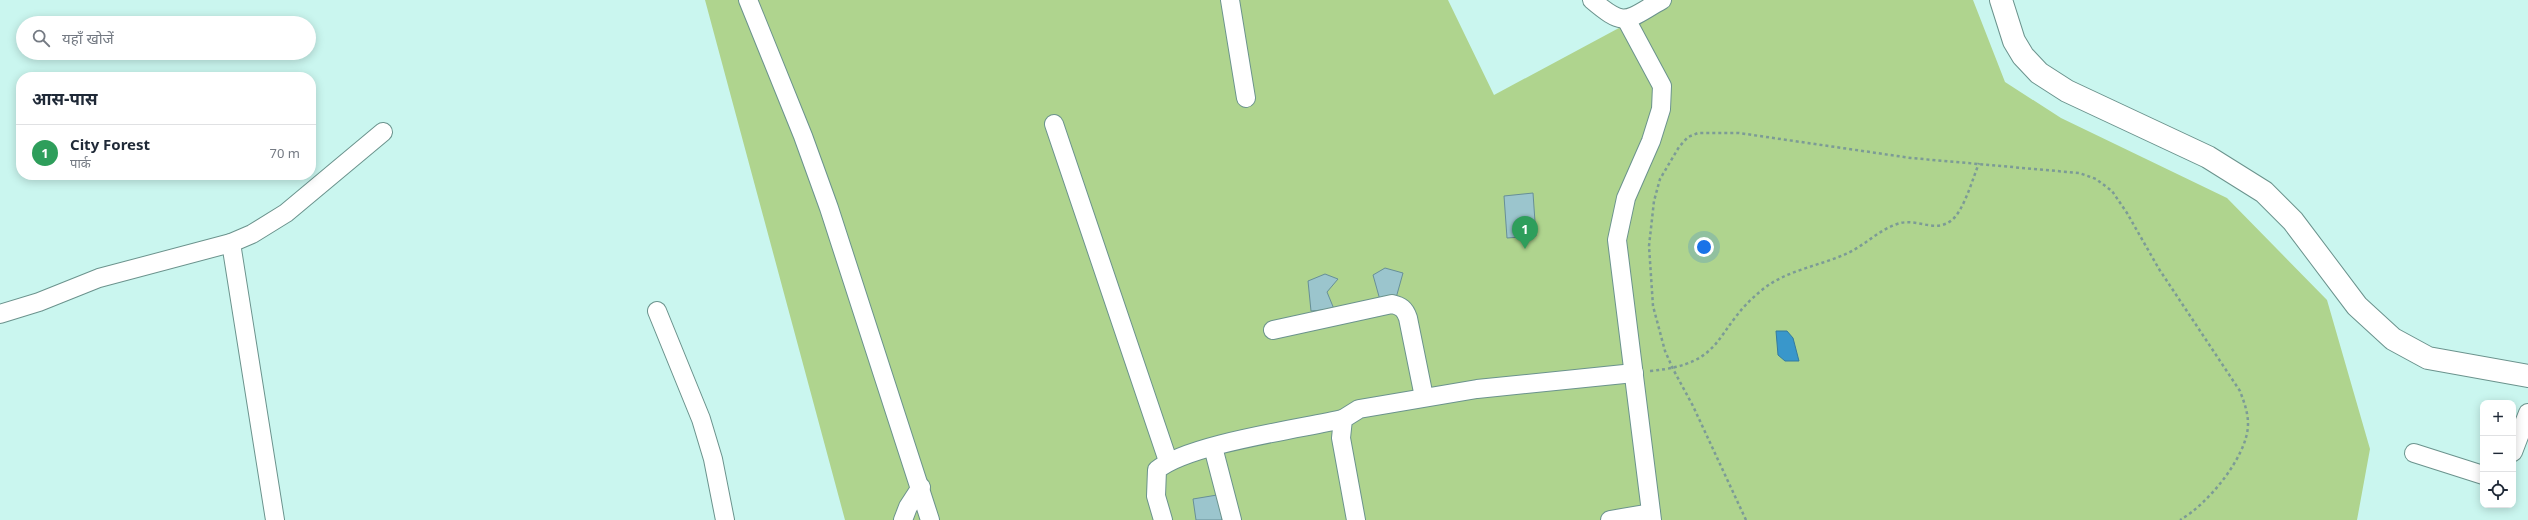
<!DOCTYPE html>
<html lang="hi">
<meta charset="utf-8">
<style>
:root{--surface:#fff;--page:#f6f6f7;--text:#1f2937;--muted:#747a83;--line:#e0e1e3;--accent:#0b8043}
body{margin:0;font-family:"Noto Sans","Noto Sans Devanagari",sans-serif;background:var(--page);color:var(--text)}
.controls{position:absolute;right:12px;bottom:12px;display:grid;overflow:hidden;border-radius:8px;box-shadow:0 2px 10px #0003}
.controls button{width:36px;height:36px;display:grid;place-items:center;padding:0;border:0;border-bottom:1px solid var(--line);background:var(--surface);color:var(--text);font:20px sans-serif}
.you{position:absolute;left:1704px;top:247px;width:14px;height:14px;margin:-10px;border:3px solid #fff;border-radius:50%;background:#1a73e8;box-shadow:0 0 0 6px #1a73e833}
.badge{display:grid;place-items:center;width:26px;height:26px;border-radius:50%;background:var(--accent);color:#fff;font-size:13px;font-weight:700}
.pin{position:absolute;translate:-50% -33px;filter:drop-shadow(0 1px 2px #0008)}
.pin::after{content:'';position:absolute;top:21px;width:14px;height:12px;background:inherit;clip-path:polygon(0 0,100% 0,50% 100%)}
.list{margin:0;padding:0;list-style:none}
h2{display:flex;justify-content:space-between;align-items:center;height:52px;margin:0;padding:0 16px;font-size:17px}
h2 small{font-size:13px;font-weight:400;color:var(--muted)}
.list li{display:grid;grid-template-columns:26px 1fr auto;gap:12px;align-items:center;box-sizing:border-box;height:56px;padding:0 16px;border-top:1px solid var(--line)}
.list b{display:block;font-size:15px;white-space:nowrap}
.list p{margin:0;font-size:13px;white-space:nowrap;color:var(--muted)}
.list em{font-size:13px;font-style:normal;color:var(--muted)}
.icon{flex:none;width:22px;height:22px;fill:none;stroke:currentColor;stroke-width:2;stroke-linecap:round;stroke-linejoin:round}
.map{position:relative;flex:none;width:2528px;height:520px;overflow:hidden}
.search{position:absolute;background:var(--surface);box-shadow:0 2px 10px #0003;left:16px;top:16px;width:300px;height:44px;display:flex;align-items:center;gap:10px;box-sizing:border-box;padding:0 14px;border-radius:22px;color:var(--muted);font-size:15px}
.panel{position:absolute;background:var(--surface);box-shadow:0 2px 10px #0003;left:16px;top:72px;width:300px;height:108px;border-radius:16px}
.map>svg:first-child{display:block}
.green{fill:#afd48e}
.water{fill:#3997cb;stroke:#347b9f}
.building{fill:#9bc5cd;stroke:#678f97}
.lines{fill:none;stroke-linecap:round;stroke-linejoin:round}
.street-casing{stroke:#6b938d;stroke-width:20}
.secondary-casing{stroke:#6b938d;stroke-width:24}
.path{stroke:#7c9b96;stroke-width:2.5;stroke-dasharray:3 3;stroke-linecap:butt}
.street{stroke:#fff;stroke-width:18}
.secondary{stroke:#fff;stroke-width:22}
</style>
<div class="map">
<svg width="2528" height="520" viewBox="0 0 2528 520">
<rect width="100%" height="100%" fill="#caf6ef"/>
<polygon class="green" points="705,0 1448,0 1494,95 1671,0 1973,0 2005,82 2061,118 2227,198 2327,300 2370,449 2357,520 845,520"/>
<polygon class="water" points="1776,331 1787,331 1793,338 1799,361 1785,361 1778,355"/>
<g class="building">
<polygon points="1533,193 1536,236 1507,238 1504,196"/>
<polygon points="1385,268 1403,273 1396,298 1380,300 1373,275"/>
<polygon points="1325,274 1338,279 1327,292 1334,309 1311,311 1308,281"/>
<polygon points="1223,494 1222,520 1196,520 1193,499"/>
</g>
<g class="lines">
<g class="street-casing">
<g id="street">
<polyline points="748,0 803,136 829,208 930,520"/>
<polyline points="1230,0 1246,98"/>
<path d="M1592 0C1626 29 1626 20 1662 0"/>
<polyline points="1626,19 1662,86 1661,109 1651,141 1626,198 1617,240 1652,520"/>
<polyline points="1054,124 1168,461"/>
<polyline points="231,243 275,520"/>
<polyline points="657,311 701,419 713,459 725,520"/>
<polyline points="0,314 39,302 99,278 231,243 252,234 286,213 383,132"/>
<path d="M1273 330 1392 304C1401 306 1405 309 1408 318L1424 397"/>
<polyline points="1213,447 1232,520"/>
<polyline points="2513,452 2528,413"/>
<polyline points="2414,453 2483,475"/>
<polyline points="903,520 908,507 921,487"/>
<path d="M1163 520 1156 496 1157 470C1188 444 1299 429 1343 419"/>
<polyline points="1356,520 1341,438 1343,419 1359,409 1477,389 1634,373"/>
<polyline points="1610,520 1651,513"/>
</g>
</g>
<g class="secondary-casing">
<polyline id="secondary" points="2001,0 2014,41 2023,56 2039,73 2067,91 2208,157 2264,192 2293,221 2357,306 2393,339 2428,358 2528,376"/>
</g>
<g class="path">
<path d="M1650 371C1728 364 1712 330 1762 290 1786 270 1820 266 1848 253 1865 245 1879 230 1897 224 1916 217 1935 234 1952 220 1964 210 1973 178 1979 163"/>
<path d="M1746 520 1693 406 1673 369 1665 351 1653 306 1649 246 1654 201 1660 179 1679 147 1688 137 1698 133H1739L1911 158 2079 173 2096 179 2112 191 2127 213 2159 269 2240 391C2244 402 2248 412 2248 424 2248 456 2207 505 2180 520"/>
</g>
<use href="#street" class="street"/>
<use href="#secondary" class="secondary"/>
</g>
</svg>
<div class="controls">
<button>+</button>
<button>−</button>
<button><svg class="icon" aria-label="locate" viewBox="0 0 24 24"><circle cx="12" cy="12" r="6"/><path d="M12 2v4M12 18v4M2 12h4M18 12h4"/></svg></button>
</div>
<div class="you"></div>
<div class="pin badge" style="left:1525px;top:249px;background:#2e9e5b">1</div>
<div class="search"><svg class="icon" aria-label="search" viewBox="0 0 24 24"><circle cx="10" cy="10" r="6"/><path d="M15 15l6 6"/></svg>यहाँ खोजें</div>
<section class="panel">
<h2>आस-पास<small></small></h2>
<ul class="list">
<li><span class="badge" style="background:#2e9e5b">1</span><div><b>City Forest</b><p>पार्क</p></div><em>70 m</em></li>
</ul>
</section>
</div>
